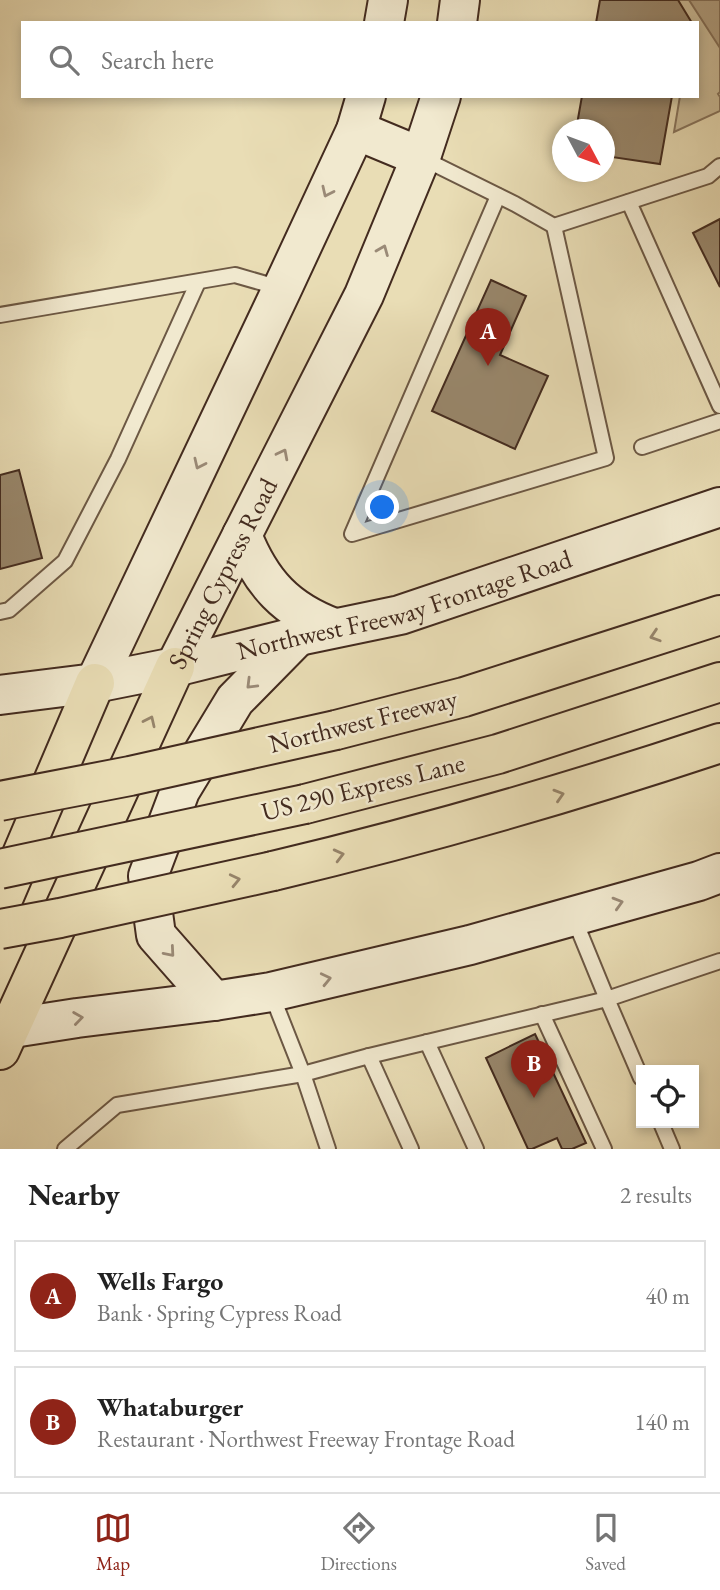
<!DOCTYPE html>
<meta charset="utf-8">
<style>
:root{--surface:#fff;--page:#f6f6f6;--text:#222;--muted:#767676;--line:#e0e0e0;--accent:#8f2418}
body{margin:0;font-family:"EB Garamond",serif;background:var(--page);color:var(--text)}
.controls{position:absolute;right:21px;bottom:21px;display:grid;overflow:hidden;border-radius:0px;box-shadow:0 4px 10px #0003}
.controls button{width:63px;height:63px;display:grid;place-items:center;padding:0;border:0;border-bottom:2px solid var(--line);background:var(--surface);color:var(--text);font:35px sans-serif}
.compass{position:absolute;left:552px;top:119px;width:63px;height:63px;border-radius:50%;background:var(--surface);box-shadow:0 4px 10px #0003;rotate:131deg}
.you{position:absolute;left:383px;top:508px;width:24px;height:24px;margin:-18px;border:5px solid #fff;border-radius:50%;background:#1a73e8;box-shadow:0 0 0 10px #1a73e833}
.badge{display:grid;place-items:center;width:46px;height:46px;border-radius:50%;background:var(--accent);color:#fff;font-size:23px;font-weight:700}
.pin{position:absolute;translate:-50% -58px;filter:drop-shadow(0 2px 4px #0008)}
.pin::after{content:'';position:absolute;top:37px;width:24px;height:21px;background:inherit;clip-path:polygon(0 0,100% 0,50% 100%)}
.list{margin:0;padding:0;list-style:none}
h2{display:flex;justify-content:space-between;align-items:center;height:91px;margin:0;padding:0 28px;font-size:30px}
h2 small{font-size:23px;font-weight:400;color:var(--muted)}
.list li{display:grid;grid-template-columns:46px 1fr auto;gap:21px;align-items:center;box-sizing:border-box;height:112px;margin:0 14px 14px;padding:0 14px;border:2px solid var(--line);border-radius:0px}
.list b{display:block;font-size:26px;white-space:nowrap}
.list p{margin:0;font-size:23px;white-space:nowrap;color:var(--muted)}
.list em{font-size:23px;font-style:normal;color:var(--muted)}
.icon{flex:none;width:38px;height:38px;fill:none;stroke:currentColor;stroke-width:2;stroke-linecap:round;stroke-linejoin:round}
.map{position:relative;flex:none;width:720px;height:1149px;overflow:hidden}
.search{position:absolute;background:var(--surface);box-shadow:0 4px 10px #0003;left:21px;right:21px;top:21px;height:77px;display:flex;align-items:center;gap:18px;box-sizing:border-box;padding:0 24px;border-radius:0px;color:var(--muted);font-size:26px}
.sheet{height:343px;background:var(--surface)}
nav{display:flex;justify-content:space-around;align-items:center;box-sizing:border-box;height:98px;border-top:2px solid var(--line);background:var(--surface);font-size:19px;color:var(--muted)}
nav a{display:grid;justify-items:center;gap:4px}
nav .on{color:var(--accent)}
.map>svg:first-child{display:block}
.green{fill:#cdbf9c;stroke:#88755e;stroke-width:2}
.water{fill:#b1a082;stroke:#85715a;stroke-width:2}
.building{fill:#99886d;stroke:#432b1f;stroke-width:2}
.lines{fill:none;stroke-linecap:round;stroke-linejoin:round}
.lane-casing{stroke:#6c5844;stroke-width:18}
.secondary-casing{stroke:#432b1f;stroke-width:42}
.primary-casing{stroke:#432b1f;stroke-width:42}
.highway-casing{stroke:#432b1f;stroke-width:42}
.lane{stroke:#f1e9cf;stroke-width:14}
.secondary{stroke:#f1e9cf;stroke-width:38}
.primary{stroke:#e9ddb5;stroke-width:38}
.highway{stroke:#e9ddb5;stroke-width:38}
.highway-bridge-casing{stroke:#432b1f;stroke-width:42;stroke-linecap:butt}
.highway-bridge{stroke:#e9ddb5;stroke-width:38}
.oneway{stroke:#9a8a77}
.oneway2{stroke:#96846a}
.labels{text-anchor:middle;stroke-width:5;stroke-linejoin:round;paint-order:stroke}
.street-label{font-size:26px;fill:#432b1f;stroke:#f1e9cf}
</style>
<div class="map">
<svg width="720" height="1149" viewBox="0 0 720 1149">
<rect width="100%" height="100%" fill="#e9ddb5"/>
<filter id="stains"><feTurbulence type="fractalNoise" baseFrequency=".00286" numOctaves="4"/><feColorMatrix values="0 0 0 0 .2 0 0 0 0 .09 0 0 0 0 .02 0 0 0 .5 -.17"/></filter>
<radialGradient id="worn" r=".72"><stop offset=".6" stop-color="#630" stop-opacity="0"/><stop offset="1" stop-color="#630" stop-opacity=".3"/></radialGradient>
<polygon class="green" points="676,0 720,0 720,92 718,94 720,97 720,111 674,132 680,96 697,96 697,23 691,23"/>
<polygon class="water" points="689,0 720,0 720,48"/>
<g class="building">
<polygon points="600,0 678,0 692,23 596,23"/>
<polygon points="582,96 672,96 660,164 605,156 605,130 576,130"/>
<polygon points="720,219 720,287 693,233"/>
<polygon points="491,280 526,296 500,355 548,376 515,449 432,411"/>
<polygon points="19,470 42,558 0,569 0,475"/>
<polygon points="535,1034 586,1143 572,1149 562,1149 557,1138 532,1149 528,1149 486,1058"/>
</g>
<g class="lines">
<g class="lane-casing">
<g id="lane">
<polyline points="422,158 515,204 554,226 708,176 720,166"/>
<polyline points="498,196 352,534 606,458 554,226"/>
<polyline points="629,202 720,406"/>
<polyline points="0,315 235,275 280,288"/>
<polyline points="642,447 720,421"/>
<polyline points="0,612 9,610 65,561 118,459 198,282"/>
<polyline points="573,916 607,999 720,961"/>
<polyline points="271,993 303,1074 328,1149"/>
<polyline points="542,1014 604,1149"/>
<polyline points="427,1042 476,1149"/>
<polyline points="369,1056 411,1149"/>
<polyline points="661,1123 672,1149"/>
<polyline points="65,1149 117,1105 303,1074 369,1056 607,999 641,1078"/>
</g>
</g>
<g class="secondary-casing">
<g id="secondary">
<polyline points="384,23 388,0"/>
<polyline points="457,23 460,0"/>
<polyline points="356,130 421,157"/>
<path d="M242 535C261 583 286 610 334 628"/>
<path id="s1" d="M175 667 364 295 421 157 441 96"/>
<polyline points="95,683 282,289 356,130 366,96"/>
<path id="s2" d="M0 695 95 683 175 667 299 636 400 615 720 507"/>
<polyline points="214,1001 156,935 148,876 180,791 235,700 297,637"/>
<polyline points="0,1030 77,1018 214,1001 271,992 470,945 699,881 720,873"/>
</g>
</g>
<g class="primary-casing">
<g id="primary">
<polyline points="0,906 95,683"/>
<polyline points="0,1050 175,667"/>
</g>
</g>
<g class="highway-casing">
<g id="highway">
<polyline points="336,730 464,697 720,615"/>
<polyline points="305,804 498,754 720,682"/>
<path d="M273 871C424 835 573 792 720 743"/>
</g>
</g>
<use href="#lane" class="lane"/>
<use href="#secondary" class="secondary"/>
<use href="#primary" class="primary"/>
<use href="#highway" class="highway"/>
<g class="highway-bridge-casing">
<g id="highway-bridge">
<polyline points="0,801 130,776 336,730"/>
<polyline points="0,869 305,804"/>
<polyline points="0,929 60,918 273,871"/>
</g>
</g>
<use href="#highway-bridge" class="highway-bridge"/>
</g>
<defs><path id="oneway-chevron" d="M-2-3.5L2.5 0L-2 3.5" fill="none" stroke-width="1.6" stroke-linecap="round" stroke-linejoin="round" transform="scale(1.75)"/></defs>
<g class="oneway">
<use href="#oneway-chevron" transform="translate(327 192) rotate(115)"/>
<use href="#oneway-chevron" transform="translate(383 250) rotate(-68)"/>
<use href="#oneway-chevron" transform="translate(283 454) rotate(-63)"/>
<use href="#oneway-chevron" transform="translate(199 464) rotate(115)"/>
<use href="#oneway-chevron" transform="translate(251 684) rotate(135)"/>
<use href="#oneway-chevron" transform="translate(618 903) rotate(-16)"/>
<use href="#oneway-chevron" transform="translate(170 952) rotate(49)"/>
<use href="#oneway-chevron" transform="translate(326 979) rotate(-13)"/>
<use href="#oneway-chevron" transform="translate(78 1018) rotate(-8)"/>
</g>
<g class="oneway2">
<use href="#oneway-chevron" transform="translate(655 636) rotate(162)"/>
<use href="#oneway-chevron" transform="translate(150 721) rotate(-65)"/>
<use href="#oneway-chevron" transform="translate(559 795) rotate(-17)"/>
<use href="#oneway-chevron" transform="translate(339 855) rotate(-14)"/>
<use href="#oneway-chevron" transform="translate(235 880) rotate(-13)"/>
</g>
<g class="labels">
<g class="street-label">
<text dy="9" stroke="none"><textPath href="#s1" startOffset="105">Spring Cypress Road</textPath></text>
<text dy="9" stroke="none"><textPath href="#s2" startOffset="415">Northwest Freeway Frontage Road</textPath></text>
<text transform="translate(363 721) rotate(-14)" y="9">Northwest Freeway</text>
<text transform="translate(363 787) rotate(-14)" y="9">US 290 Express Lane</text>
</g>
</g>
<rect width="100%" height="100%" filter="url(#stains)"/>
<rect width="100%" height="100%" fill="url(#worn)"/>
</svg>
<div class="controls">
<button><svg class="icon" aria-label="locate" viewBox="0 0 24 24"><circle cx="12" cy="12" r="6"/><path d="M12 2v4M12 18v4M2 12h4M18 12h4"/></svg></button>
</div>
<svg class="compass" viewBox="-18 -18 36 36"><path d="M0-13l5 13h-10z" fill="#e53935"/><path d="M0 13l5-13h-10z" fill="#767676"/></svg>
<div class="you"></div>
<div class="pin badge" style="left:488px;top:366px">A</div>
<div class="pin badge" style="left:534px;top:1098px">B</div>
<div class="search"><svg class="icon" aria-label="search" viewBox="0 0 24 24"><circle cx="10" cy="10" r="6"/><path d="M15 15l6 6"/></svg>Search here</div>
</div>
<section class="sheet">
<h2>Nearby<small>2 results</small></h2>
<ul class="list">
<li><span class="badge">A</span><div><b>Wells Fargo</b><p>Bank · Spring Cypress Road</p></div><em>40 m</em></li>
<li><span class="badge">B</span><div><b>Whataburger</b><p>Restaurant · Northwest Freeway Frontage Road</p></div><em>140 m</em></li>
</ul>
</section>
<nav>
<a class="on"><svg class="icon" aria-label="map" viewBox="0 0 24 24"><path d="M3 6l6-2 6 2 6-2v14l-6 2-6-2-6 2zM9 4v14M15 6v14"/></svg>Map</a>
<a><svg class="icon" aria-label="directions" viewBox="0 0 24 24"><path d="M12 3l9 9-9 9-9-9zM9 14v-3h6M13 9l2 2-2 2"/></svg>Directions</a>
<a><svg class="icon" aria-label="saved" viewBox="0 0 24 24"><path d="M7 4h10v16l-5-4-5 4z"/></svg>Saved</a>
</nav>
